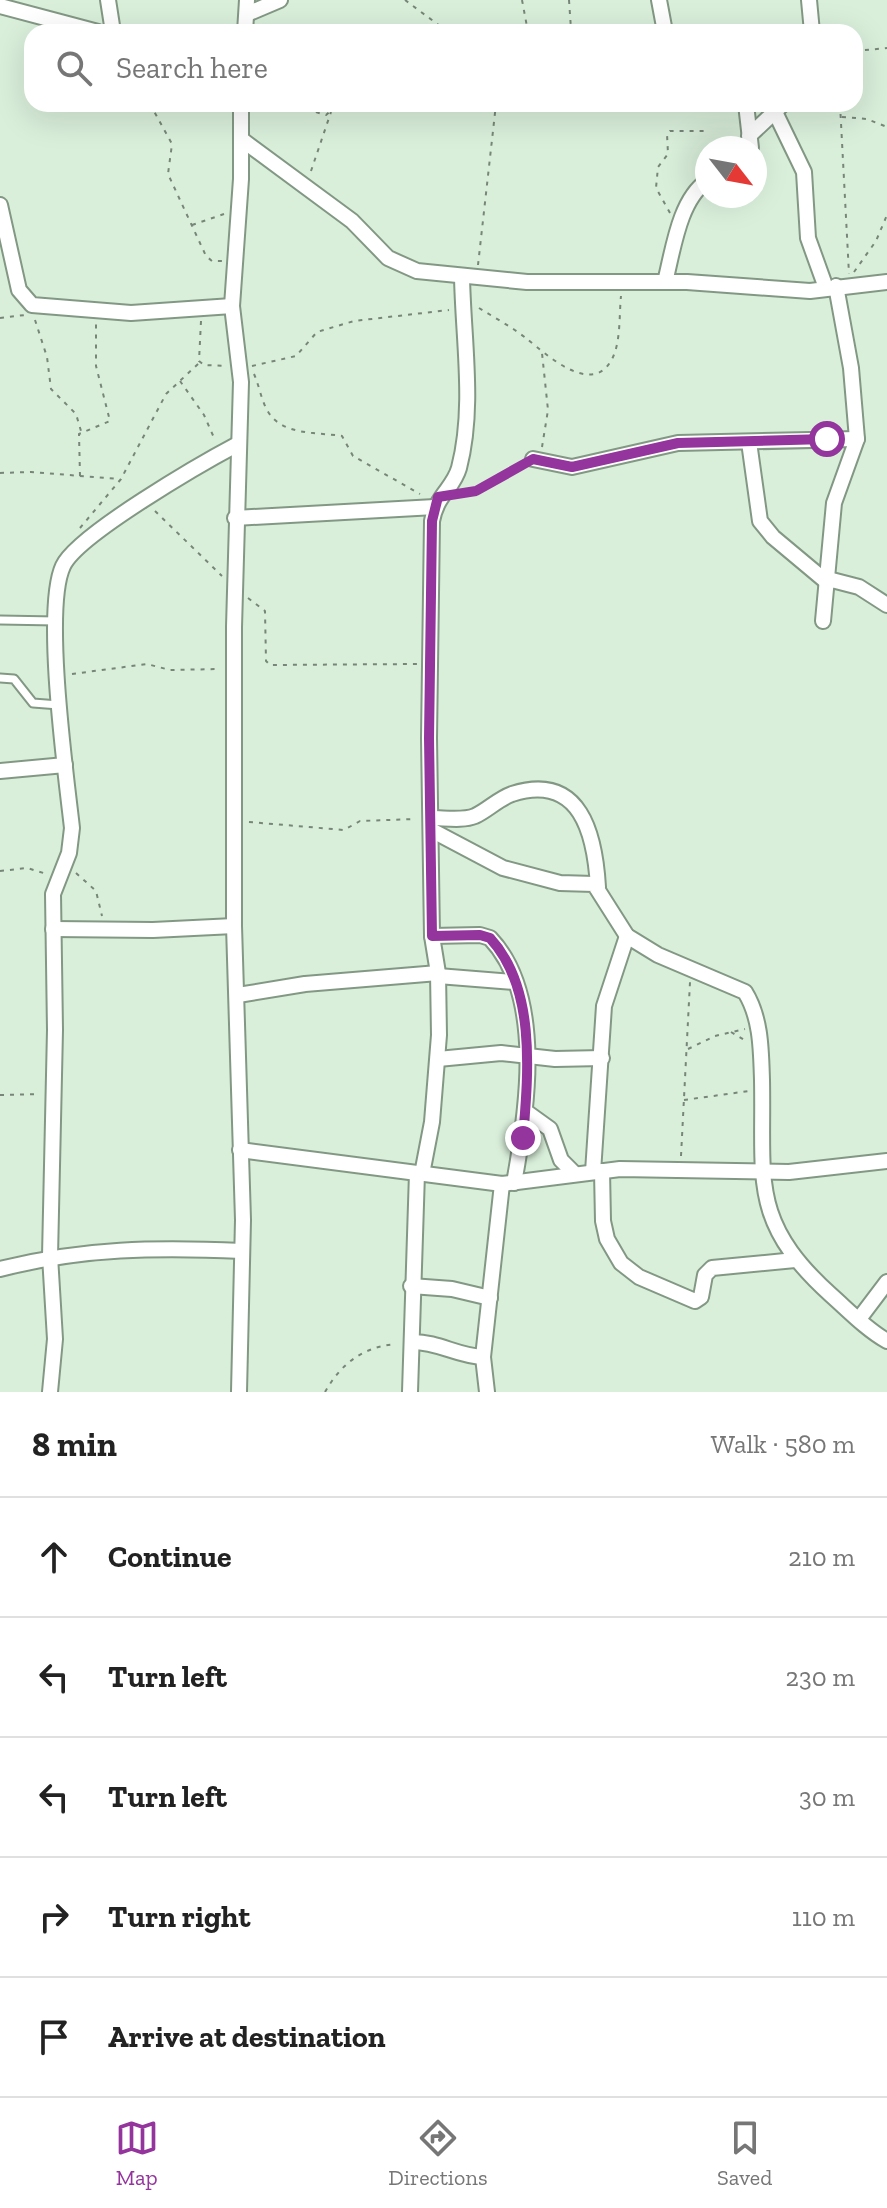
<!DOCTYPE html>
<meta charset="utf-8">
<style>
:root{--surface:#fff;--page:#f6f6f6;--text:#222;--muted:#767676;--line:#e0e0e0;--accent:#94349d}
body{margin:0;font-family:"Zilla Slab",serif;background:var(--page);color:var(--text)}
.compass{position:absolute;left:695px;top:136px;width:72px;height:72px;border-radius:50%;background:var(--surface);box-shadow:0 8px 32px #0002;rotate:121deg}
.stop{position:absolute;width:24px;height:24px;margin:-18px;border:6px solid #94349d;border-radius:50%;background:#fff}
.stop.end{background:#94349d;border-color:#fff;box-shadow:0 2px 8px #0008}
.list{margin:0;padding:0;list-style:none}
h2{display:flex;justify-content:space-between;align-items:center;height:104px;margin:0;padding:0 32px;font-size:34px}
h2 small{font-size:26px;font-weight:400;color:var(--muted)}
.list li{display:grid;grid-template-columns:52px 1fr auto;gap:24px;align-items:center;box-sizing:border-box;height:120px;padding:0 32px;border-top:2px solid var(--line)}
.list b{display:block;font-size:30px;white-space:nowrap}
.list em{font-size:26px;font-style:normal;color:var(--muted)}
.icon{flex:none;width:44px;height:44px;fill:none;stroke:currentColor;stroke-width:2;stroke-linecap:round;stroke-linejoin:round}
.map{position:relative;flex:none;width:887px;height:1392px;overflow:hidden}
.search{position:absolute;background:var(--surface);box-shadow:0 8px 32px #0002;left:24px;right:24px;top:24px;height:88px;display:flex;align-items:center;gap:20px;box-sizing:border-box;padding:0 28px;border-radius:24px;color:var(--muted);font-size:30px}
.sheet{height:704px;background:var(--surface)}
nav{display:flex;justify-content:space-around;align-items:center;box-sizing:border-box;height:112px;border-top:2px solid var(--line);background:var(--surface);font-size:22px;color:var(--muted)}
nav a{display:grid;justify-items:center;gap:4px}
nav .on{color:var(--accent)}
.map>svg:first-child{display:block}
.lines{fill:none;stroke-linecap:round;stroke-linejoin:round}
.lane-casing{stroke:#839884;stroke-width:11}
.street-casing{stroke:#839884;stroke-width:18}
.path{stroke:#778678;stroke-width:2;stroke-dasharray:4 6;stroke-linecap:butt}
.lane{stroke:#fff;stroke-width:7}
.street{stroke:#fff;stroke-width:14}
.route{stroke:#94349d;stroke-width:10}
</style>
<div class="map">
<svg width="887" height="1392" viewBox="0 0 887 1392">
<rect width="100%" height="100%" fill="#d9efda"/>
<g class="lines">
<g class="lane-casing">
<g id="lane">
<polyline points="0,620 56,621"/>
<polyline points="0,678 14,679 33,703 59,705"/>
</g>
</g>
<g class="street-casing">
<g id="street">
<polyline points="108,0 113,32"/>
<polyline points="659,0 665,32"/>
<polyline points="809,0 812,32"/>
<polyline points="0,6 98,32"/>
<polyline points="247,14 280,0"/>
<polyline points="245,32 247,0"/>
<polyline points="746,104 751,148"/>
<polyline points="775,112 804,172 808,238 826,288"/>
<polyline points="749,136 783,104"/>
<polyline points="241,139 352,221 388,258 417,271 527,282 687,282 810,291 887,282"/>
<polyline points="0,205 19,290 32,305 131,313 232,306"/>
<path d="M665 282C673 251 679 200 707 181"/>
<polyline points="749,442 760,521 773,537 828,583"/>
<polyline points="533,459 572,467 678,443 857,439"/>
<polyline points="235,518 435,507"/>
<polyline points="828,579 859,587 887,605"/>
<polyline points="823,621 834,503 857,439 851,368 836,286"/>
<polyline points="0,771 65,765"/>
<path d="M432 818C445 818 463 821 475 816 488 810 498 799 512 794 581 772 595 835 598 887"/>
<path d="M433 831 503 868 560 883 594 884 627 936 658 955 745 992C761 1018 761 1049 762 1080 764 1180 749 1221 831 1295 849 1311 866 1329 887 1341"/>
<polyline points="53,929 153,930 234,926"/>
<path d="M432 936 480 935 490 938C545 996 527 1112 514 1183"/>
<polyline points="438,976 514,982"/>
<polyline points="238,995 305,984 438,973"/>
<polyline points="438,1059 501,1053 555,1059 602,1058"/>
<polyline points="525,1111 550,1129 561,1160 575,1174"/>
<polyline points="240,1150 502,1184 620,1169 789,1172 887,1161"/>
<polyline points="602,1171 603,1221 607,1239 621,1263 639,1277 695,1301 701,1297 705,1275 712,1268 795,1260"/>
<polyline points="593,1172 604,1006 627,936"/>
<path d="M422 1174 432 1122 439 1035 438 973 432 936 429 738 432 521C437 494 453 489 459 468 475 407 463 339 462 276"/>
<path d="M0 1269C82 1248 158 1247 242 1251"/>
<polyline points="411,1286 452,1289 490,1298"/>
<polyline points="859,1319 887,1282"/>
<path d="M413 1342C439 1342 457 1356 483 1357"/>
<path d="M50 1392 55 1339 50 1256 55 1030 53 894 69 853 72 828C66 775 43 609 63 566 77 535 204 462 238 444"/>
<polyline points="239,1392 243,1220 234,926 234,627 241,382 232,306 241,179 241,104"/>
<polyline points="410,1392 417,1173"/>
<polyline points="487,1392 483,1357 502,1184"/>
</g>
</g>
<g class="path">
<polyline points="405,0 448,32"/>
<polyline points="522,0 528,32"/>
<polyline points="569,0 571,29 611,32"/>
<polyline points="502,32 524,25"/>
<polyline points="855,51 887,48"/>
<polyline points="150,104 172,144 168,174 206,256 212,261 223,261"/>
<polyline points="287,104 326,115 338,104"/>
<polyline points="840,104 849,274"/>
<polyline points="842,117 867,119 887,127"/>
<polyline points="311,171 331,112"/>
<polyline points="670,213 656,188 658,167 668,154 667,134 670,131 707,131"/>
<polyline points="192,225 224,214"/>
<polyline points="478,265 496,104"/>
<polyline points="854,272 876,241 887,215"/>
<path d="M479 308C495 318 512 327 527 339 545 353 592 398 612 359 621 342 619 315 621 296"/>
<polyline points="0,318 25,315"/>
<polyline points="35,320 47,357 51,389 76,414 81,431"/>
<polyline points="201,321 199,361 204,365 226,366"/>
<polyline points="252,366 296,356 317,332 354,321 449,310"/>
<path d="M254 374C259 385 261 399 267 410 281 436 317 432 342 436L353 456 420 494"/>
<polyline points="180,381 204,415 215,440"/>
<polyline points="542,447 548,410 542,353"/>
<polyline points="0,473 31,472 119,479"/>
<polyline points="80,476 79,434 110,421 96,366 96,323"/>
<polyline points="461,493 492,484 520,467"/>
<polyline points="155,511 222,576"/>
<polyline points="80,528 121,479 166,394 199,363"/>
<polyline points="248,598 265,611 266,661 270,665 417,664"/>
<polyline points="72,674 147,664 170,670 219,669"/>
<polyline points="249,822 344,830 360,821 415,819"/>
<polyline points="0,871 27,868 47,874"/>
<polyline points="76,873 96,891 102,916"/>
<polyline points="731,1032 746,1041"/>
<polyline points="688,1049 715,1036 745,1029"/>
<polyline points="0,1095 40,1094"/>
<polyline points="684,1100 749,1091"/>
<polyline points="681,1156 690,982"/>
<path d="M325 1392C341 1364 362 1347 396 1344"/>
</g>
<use href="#lane" class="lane"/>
<use href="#street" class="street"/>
</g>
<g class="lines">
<path class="route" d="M523 1138C528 1076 537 989 490 938L480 935 432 936 429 738 432 521 438 497 476 491 533 459 572 467 678 443 827 439"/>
</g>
</svg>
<svg class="compass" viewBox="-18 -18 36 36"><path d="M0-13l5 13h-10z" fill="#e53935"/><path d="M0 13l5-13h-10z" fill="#767676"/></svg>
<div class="stop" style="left:827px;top:439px"></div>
<div class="stop end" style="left:523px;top:1138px"></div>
<div class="search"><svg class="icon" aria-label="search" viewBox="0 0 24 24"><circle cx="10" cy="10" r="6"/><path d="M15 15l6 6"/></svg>Search here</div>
</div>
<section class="sheet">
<h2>8 min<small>Walk · 580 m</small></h2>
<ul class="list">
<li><svg class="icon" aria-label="ahead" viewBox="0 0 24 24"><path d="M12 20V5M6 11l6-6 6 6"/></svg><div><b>Continue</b></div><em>210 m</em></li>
<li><svg class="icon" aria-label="left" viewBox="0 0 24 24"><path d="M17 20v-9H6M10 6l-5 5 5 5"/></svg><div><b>Turn left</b></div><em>230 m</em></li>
<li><svg class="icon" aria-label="left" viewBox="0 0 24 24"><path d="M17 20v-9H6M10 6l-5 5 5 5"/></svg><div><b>Turn left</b></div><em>30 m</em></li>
<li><svg class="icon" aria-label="right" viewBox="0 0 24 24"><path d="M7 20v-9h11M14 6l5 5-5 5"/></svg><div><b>Turn right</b></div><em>110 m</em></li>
<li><svg class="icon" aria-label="arrive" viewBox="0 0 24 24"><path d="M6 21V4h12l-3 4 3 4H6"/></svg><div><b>Arrive at destination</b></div></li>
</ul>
</section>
<nav>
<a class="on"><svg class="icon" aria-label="map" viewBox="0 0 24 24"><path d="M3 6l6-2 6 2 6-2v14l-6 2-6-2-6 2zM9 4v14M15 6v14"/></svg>Map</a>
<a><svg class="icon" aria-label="directions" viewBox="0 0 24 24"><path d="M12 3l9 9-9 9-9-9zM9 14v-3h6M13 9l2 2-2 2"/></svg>Directions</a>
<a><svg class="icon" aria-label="saved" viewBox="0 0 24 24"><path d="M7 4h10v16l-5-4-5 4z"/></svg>Saved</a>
</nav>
